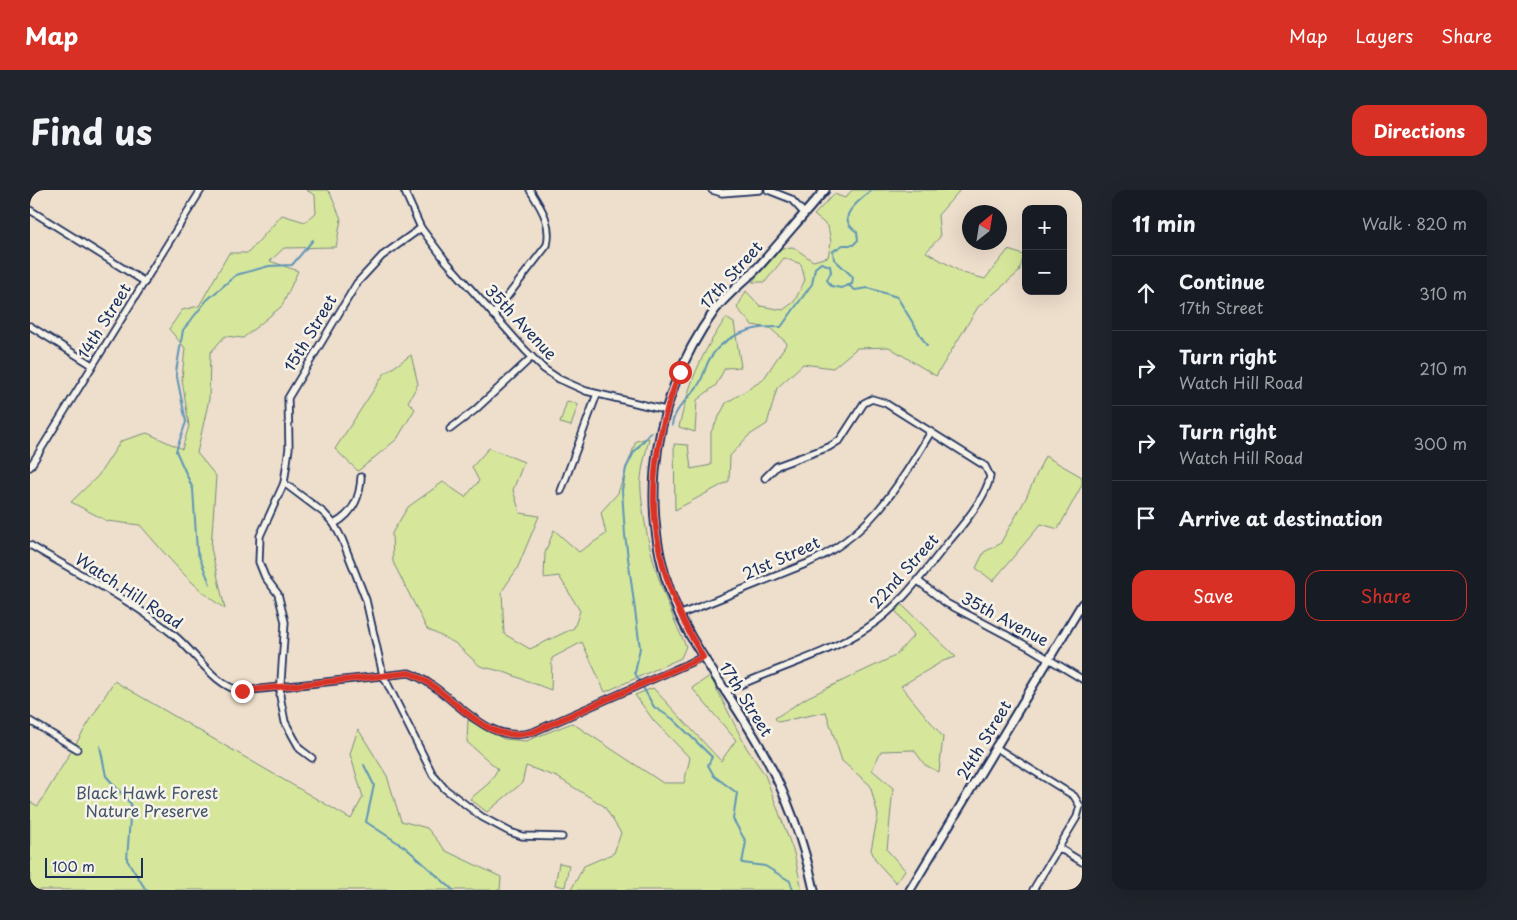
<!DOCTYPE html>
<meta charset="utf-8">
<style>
:root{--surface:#171b24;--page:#20242c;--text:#f1f3f6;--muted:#9ea1a6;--line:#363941;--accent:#d93025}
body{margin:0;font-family:"Playpen Sans",sans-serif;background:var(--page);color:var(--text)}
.controls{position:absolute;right:15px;top:15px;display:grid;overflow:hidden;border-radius:10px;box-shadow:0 5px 20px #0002}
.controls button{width:45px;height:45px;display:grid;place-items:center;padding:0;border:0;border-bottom:1px solid var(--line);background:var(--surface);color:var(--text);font:25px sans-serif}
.compass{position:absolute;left:932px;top:15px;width:45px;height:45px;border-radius:50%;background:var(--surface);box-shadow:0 5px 20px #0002;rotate:30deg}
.scale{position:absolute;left:15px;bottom:12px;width:98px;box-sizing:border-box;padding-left:5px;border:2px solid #1b2f5e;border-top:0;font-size:14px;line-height:18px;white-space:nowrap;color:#1b2f5e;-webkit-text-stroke:4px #f7f3e8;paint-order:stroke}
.stop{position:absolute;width:15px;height:15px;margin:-11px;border:4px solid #d93025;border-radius:50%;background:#fff}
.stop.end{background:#d93025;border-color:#fff;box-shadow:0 1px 5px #0008}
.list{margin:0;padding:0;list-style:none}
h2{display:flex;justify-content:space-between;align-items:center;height:65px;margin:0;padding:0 20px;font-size:21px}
h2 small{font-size:16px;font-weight:400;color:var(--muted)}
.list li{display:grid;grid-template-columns:32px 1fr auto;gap:15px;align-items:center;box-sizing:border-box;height:75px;padding:0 20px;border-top:1px solid var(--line)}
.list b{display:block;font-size:19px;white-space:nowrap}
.list p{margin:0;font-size:16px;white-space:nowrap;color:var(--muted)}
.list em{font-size:16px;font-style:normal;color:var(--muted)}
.actions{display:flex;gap:10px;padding:15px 20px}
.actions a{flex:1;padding:11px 0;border:1px solid var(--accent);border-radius:15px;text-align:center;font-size:18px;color:var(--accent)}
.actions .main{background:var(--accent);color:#fff}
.icon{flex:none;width:28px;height:28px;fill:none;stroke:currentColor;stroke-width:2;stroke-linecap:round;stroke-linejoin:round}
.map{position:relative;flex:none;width:1052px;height:700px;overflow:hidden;border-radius:15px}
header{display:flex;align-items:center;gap:30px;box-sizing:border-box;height:70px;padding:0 25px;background:var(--accent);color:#fff}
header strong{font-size:24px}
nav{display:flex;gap:28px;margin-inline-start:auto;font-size:18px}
.intro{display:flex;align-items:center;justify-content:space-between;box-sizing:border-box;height:120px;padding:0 30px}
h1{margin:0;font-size:35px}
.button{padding:12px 22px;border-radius:15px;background:var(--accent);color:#fff;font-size:18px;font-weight:700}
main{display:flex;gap:30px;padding:0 30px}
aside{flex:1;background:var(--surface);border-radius:15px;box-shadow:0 5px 20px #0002}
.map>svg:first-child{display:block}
.green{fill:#d6e79b;stroke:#788b7c}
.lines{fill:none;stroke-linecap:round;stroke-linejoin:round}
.stream{stroke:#6195b7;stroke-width:2}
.minor-casing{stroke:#1b2f5e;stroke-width:9}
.tertiary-casing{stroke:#1b2f5e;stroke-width:11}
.minor{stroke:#f7f3e8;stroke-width:5.5}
.tertiary{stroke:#f7f3e8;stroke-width:7}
.route{stroke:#d93025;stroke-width:6}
.labels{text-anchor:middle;stroke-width:5;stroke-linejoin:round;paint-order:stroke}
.street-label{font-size:16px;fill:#1b2f5e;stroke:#f7f3e8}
.park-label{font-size:16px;fill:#40546a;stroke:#f7f3e8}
</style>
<header>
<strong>Map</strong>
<nav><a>Map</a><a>Layers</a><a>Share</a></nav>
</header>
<div class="intro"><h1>Find us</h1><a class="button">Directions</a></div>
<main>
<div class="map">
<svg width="1052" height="700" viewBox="0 0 1052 700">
<rect width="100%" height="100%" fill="#eedecc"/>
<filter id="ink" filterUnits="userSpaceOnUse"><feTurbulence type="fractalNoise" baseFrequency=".02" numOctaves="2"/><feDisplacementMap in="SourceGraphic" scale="10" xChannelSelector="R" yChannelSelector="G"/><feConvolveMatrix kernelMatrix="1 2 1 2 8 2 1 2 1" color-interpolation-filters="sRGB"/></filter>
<g filter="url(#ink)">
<g class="green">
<path d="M276 0H297L300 3 311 29 306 57 254 58 240 71 268 81 252 116 213 148 195 146 180 163 179 209 167 263 186 286 181 358 195 419C161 396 137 366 110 335L77 331 41 312 68 286 91 251 117 243 152 259 159 236 152 189 155 158 139 139 152 120 169 116 199 63H218L252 25 275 32 286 23 285 5Z"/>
<polygon points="822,0 930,0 908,25 910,47 896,62 933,83 955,89 978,60 994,65 989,82 948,117 906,186 859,157 827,158 803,178 773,174 747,198 737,234 718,246 700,266 699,291 645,320 644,254 658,255 661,279 681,275 681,242 696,213 733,190 757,153 740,138 722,135 707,118 716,101 730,116 753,120 764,112 775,90 771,74 754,68 735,92 722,92 752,58 763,57 783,71 798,67 801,52 798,36 784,25 804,4 815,8"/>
<path d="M696 128 704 133 711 177 695 178 686 195 667 210 665 242 649 237C659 194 670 165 696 128Z"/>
<polygon points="381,165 388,194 378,212 385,219 367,249 328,281 305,259 354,184"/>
<polygon points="537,211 548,214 541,236 530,233"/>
<path d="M619 248C616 264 609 285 611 301 615 355 633 408 656 456L651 468 575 502 552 452 522 468 521 500 474 482 450 476 425 453 397 439 363 372 362 343 378 317 413 292 435 307 449 291 442 277 459 258 494 272 483 300 490 323 509 326 487 379 472 401 474 444 500 459 544 438 550 421 529 386 514 388 515 363 524 340 549 362 576 344 571 322 588 303 606 251Z"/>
<polygon points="1015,266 1052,287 1052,295 1028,339 1011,334 963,391 946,378 954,362 970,354 995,310"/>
<polygon points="871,414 926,467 913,471 871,496 913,547 909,582 895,575 884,560 851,561 842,580 863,598 857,660 875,680 866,693 846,671 841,660 848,625 840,595 812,571 796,522 748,532 745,528 778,507 865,466 884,445 865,420"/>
<polygon points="680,486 716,557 735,585 764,663 772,700 541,700 554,676 584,663 591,643 574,616 527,587 496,576 492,593 457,622 440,609 459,593 468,579 437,552 438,530 474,549 496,551 542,533 633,593 654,593 660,568 624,531 605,505 623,498 691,571 706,550 662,498"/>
<polygon points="84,491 321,629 333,607 320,564 328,539 357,586 371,631 397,638 416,661 471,687 470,700 0,700 0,612 8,616"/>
<polygon points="529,673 539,675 535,697 525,695"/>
</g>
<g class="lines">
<g class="stream">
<polyline points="818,95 825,100 838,98 867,107 897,156"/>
<path d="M642 235C644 218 660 208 669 194 673 187 675 179 678 172 692 145 722 136 751 137L782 94 785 78 791 73 800 76 801 82 797 90 801 96 811 98 822 94 823 87 804 69 803 61 813 55H823L828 50 827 42C803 26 830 12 841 0"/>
<polyline points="621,242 604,262 596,278 592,300 595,345 610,458 605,483 624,517 643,529 682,567 678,575 684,586 707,603 703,629 716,652 712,673 735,676 760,691 763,700"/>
<polyline points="180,394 167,361 163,299 146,261 156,232 146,182 153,140 177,110 206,85 239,76 262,75 283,50"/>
<polyline points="70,556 76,586 101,614 97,670 116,700"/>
<polyline points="334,575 344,595 336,632 376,658 423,700"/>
</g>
<g class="minor-casing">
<g id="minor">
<polyline points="374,0 391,38 415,70 495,160 514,179 529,189 556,201 635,220"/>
<polyline points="682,0 692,3 730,0"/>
<polyline points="738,0 761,9 774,23"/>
<polyline points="0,20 115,92"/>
<path d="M463 125 517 55C522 33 511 18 500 0"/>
<polyline points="0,136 62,175"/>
<polyline points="420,239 445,220 502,167"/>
<polyline points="0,277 171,0"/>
<polyline points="254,293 294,323 304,334 312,349 336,410 353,485 403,585 415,599 452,627 480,642 492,646 532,647"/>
<polyline points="531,301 567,204"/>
<path d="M304 334C323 324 330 308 331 287"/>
<path d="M0 355C48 384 102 410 145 446 166 463 185 497 212 501L379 483C422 498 453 558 503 542L673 467"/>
<polyline points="887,390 916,413 997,456 1052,489"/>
<path d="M649 425 778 373C840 345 867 298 901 242"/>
<path d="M695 502C741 479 793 467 837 438 870 417 895 381 920 350 933 335 957 306 960 286L955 276 855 213 842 209 834 213 810 250 799 257 747 276 735 288"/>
<polyline points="0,531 47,559"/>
<polyline points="965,557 1044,606 1050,616 1047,627 1003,700"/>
<polyline points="282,568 270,559 255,532 250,506 255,432 248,404 235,387 229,372 230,346 254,293 259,258 258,208 327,93 352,66 391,38"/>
<polyline points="1029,658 1052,672"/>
</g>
</g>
<g class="tertiary-casing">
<g id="tertiary">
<path d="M784 700C773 649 755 600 729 555 708 518 683 484 661 447 602 345 616 214 685 120 698 103 715 91 730 75 752 50 773 25 795 0"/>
<polyline points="880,700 1052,414"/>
</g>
</g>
<use href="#minor" class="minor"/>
<use href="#tertiary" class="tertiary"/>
</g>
</g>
<g class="lines" filter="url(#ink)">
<path class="route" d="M212 501 379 483C422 498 452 558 503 542L673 467C616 373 609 284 650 182"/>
</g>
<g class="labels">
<g class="street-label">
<text transform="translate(701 85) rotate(-48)" y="6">17th Street</text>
<text transform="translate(74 131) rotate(-58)" y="6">14th Street</text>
<text transform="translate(491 132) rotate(47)" y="6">35th Avenue</text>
<text transform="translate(280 143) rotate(-59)" y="6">15th Street</text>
<text transform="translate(751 368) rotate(-24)" y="6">21st Street</text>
<text transform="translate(874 381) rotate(-48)" y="6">22nd Street</text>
<text transform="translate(99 401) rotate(33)" y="6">Watch Hill Road</text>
<text transform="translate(975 429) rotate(28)" y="6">35th Avenue</text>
<text transform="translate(716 509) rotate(58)" y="6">17th Street</text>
<text transform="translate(954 550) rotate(-59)" y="6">24th Street</text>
</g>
<g class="park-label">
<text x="117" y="609">Black Hawk Forest<tspan x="117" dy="18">Nature Preserve</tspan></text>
</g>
</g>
</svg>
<div class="controls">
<button>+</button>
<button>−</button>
</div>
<svg class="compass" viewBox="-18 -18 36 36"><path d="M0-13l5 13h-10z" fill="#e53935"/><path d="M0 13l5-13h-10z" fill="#9ea1a6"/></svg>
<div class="scale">100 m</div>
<div class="stop" style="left:650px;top:182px"></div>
<div class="stop end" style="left:212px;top:501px"></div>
</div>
<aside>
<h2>11 min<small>Walk · 820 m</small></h2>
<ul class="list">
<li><svg class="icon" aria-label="ahead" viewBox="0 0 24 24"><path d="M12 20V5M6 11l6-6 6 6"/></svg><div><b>Continue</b><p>17th Street</p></div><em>310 m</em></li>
<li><svg class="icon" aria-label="right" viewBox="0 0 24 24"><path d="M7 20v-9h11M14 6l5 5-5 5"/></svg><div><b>Turn right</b><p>Watch Hill Road</p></div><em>210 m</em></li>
<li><svg class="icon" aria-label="right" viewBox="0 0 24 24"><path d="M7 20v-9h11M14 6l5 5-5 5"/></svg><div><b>Turn right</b><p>Watch Hill Road</p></div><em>300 m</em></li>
<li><svg class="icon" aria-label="arrive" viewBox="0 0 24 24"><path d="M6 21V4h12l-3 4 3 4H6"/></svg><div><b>Arrive at destination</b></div></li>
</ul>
<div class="actions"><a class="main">Save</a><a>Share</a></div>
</aside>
</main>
